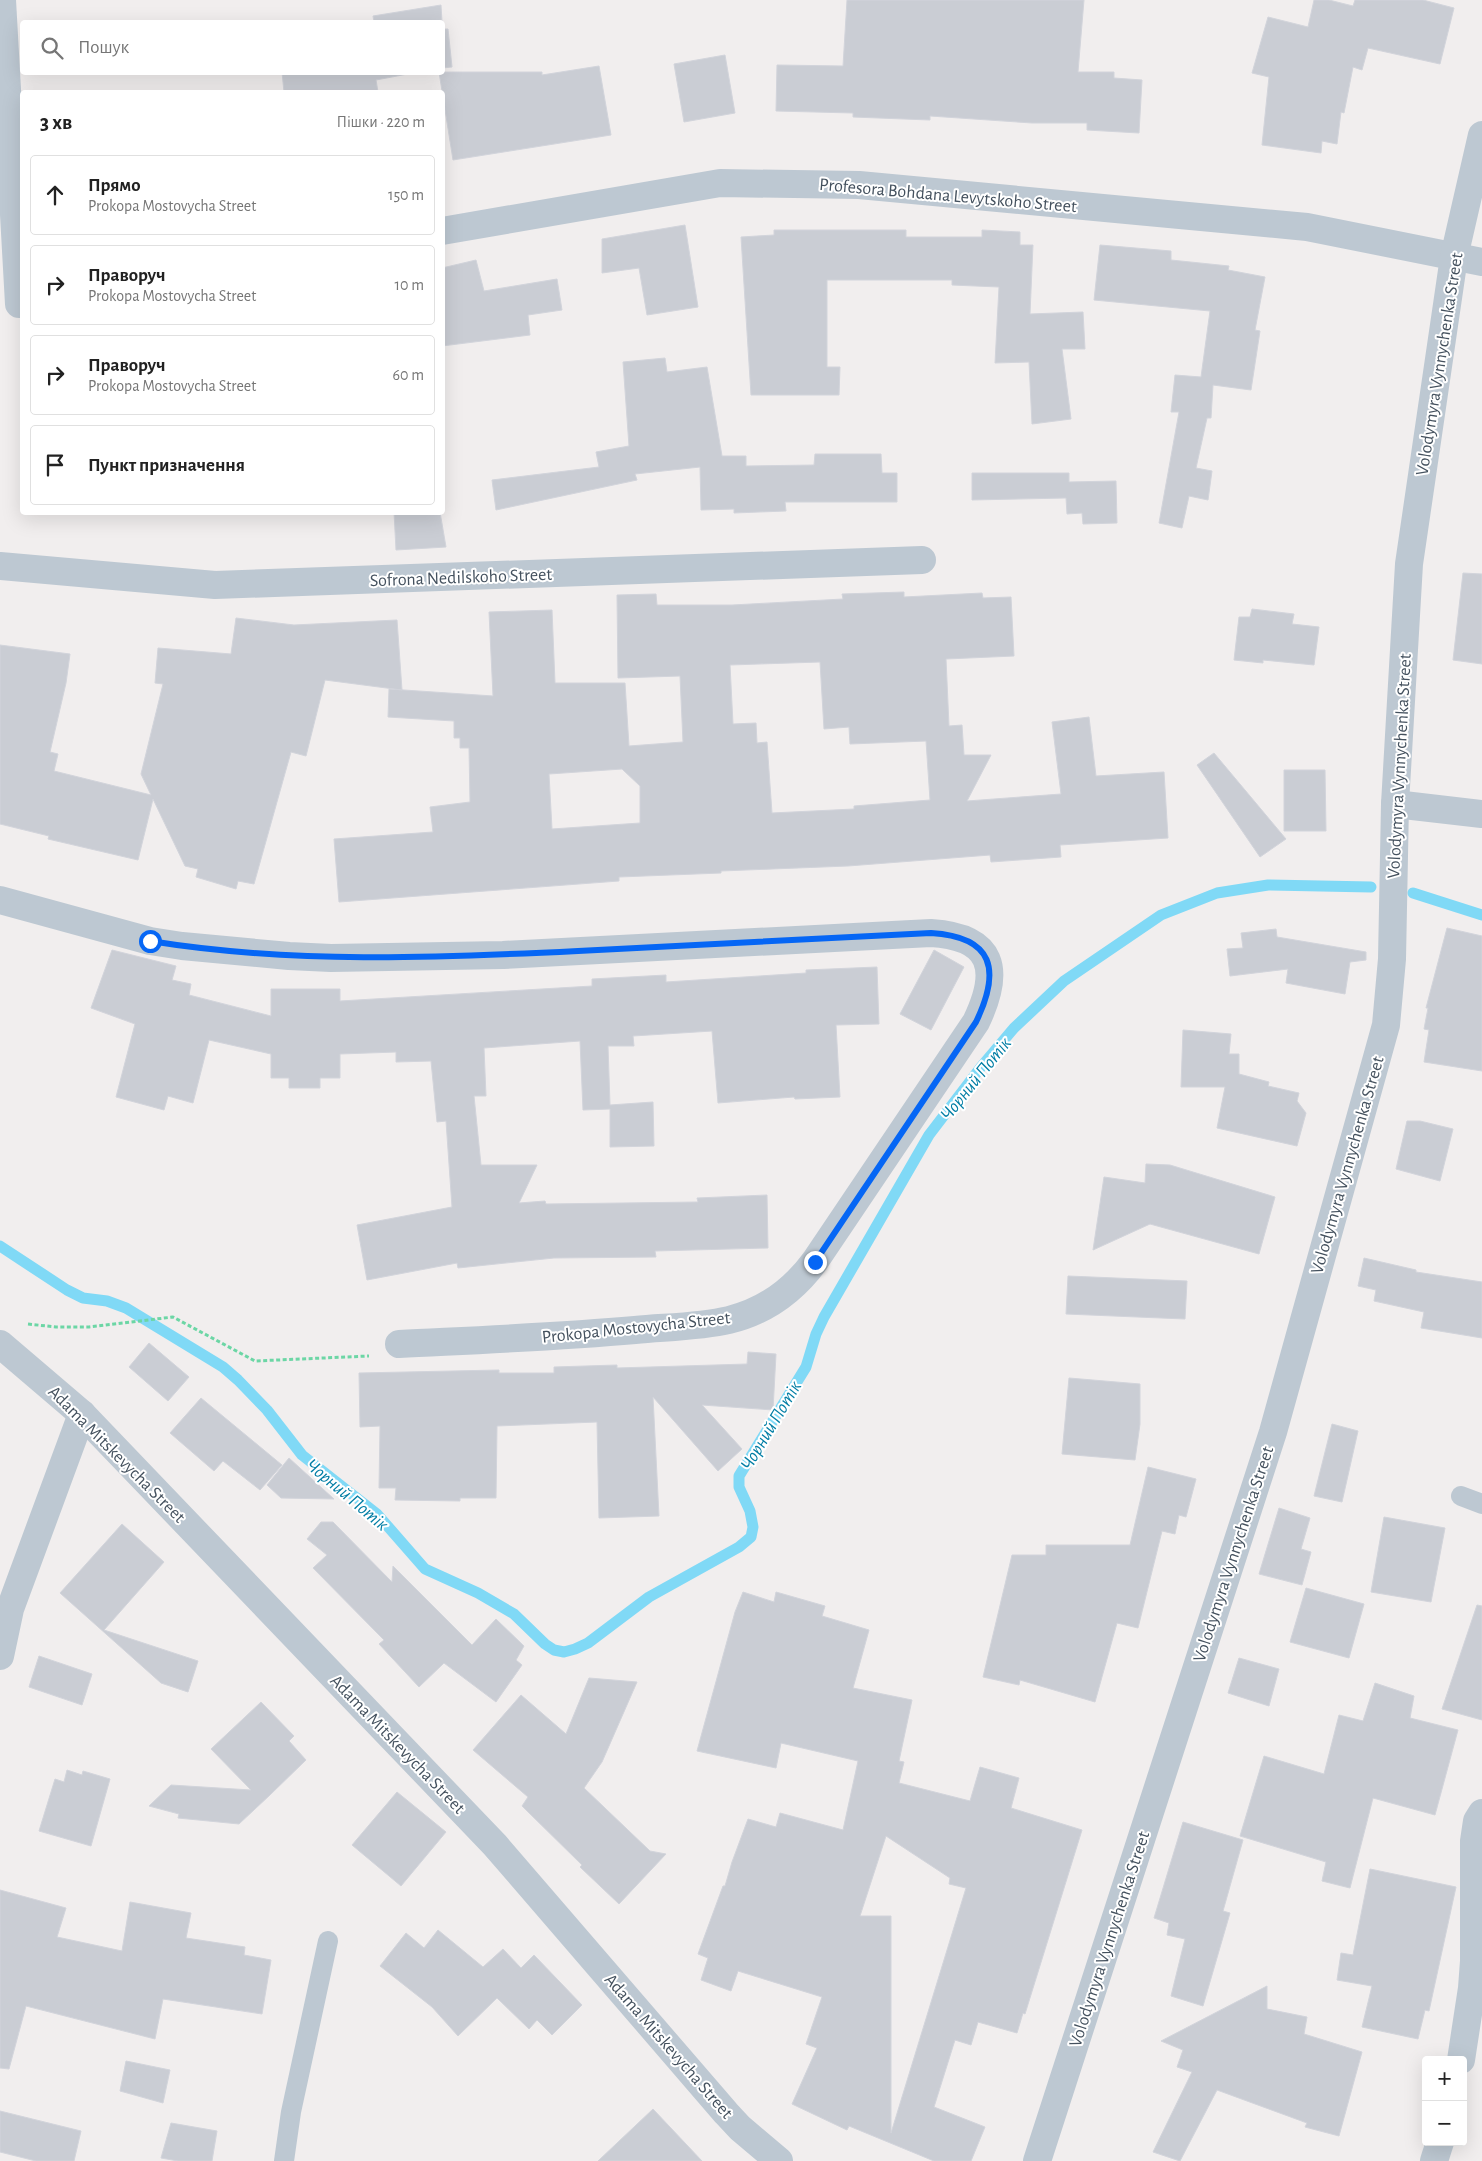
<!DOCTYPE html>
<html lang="uk">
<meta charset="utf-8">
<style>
:root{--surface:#fff;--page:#f6f6f6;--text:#222;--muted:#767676;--line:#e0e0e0}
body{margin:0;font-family:"Alegreya Sans",sans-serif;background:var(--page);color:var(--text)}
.controls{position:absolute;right:15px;bottom:15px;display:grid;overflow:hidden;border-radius:5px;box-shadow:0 5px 20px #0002}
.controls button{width:45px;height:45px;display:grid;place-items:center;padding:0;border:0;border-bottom:1px solid var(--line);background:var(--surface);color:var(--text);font:25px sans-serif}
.stop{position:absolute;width:15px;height:15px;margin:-11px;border:4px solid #0566f5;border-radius:50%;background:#fff}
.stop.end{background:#0566f5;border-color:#fff;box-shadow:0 1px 5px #0008}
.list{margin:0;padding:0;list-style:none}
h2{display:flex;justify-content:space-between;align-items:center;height:65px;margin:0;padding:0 20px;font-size:21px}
h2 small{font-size:16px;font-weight:400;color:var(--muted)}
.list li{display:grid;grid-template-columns:32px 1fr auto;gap:15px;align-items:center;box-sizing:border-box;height:80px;margin:0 10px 10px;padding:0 10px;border:1px solid var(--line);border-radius:5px}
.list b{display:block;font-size:19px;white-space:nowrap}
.list p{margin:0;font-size:16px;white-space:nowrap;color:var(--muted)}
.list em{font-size:16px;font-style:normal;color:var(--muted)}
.icon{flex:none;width:28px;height:28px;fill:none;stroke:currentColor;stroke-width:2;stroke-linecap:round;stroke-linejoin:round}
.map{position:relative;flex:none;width:1482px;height:2161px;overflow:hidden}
.search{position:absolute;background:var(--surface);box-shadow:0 5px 20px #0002;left:20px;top:20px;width:425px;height:55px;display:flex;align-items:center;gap:12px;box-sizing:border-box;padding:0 18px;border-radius:5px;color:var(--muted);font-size:19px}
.panel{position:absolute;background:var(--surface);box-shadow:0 5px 20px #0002;left:20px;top:90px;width:425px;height:425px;border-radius:5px}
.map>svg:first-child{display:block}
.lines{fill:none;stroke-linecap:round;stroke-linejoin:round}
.stream{stroke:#80d9f6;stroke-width:11}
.building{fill:#cacdd4;stroke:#d2d4db;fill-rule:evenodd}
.path{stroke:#6cd6a5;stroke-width:3;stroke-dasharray:4 2.5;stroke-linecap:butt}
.service{stroke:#bdc8d2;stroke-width:20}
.minor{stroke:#bdc8d2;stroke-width:28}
.tertiary{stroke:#bdc8d2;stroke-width:28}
.route{stroke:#0566f5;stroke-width:6}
.labels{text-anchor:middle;stroke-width:4;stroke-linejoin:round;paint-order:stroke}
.street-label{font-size:18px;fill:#44515e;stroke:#fff}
.water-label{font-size:19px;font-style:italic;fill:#027ea5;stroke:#fff}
</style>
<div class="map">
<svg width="1482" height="2161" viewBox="0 0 1482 2161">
<rect width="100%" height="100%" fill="#f1eeee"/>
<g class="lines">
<g class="stream">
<polyline points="1413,893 1482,915"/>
<polyline points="0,1246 67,1290 83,1298 107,1301 126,1308 223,1367 238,1380 267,1410 302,1455 377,1514 425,1569 478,1593 514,1614 545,1644 554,1650 564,1652 575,1649 588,1643 649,1597 739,1547 751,1537 753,1527 750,1511 739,1487 739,1476 806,1367 816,1334 824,1317 929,1135 981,1067 1014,1028 1064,981 1161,915 1217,893 1268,885 1371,887"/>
</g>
</g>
<g class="building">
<polygon points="847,0 1084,0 1078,72 1114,72 1114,78 1142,80 1139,133 1087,130 1087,123 1032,123 930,116 930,120 853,117 853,113 776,111 777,65 843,66"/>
<polygon points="1314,0 1329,0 1353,6 1355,0 1423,0 1454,8 1440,64 1368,48 1362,70 1353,67 1344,113 1341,112 1337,144 1322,141 1321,153 1262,145 1269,77 1252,73 1268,17 1308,27"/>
<polygon points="441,5 442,22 374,22 373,16"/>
<polygon points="442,26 443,29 448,29 452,67 442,68"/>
<polygon points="725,55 735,113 684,122 674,64"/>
<polygon points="599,66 611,135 453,160 439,72 542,72 542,75"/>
<polygon points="282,72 418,72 376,80 378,92 284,92"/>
<polygon points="685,225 698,307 647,315 639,268 602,273 602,239"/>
<polygon points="774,230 906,230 906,237 982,237 982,230 1020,232 1020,245 1033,245 1030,314 1083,312 1085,349 1062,349 1071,419 1032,424 1029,362 995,363 999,287 952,285 952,280 827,280 827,367 840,367 839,395 751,395 741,237 774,235"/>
<polygon points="1100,245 1171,251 1171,260 1229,266 1228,270 1265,277 1255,330 1260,331 1251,390 1213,385 1211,418 1207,418 1196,468 1212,471 1208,500 1189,496 1182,528 1159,523 1179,412 1171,412 1175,375 1201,377 1210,311 1094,300"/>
<polygon points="476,260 484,291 557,279 562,310 528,315 530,335 442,346 442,268"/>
<polygon points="665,358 667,372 707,367 722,456 746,456 746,466 814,465 815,454 881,454 882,473 897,473 897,502 785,502 786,511 734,513 734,509 701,510 700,467 635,474 637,480 496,510 492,480 599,467 596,452 629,446 623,362"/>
<polygon points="972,473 1069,473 1069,482 1116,481 1117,523 1083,524 1082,513 1067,514 1066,498 972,500"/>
<polygon points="394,512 440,512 446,547 396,550"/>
<polygon points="1463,573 1482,574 1482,664 1453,660"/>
<path d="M904 592V597L982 593 983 598 1011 597 1014 656 946 659 949 726 962 725 964 755H991L967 801 1061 794 1052 722 1089 717 1096 776 1164 772 1168 838 1060 845 1061 857 991 862 990 855 848 866 721 871V873L619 877V881L339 902 334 839 433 832 430 807 470 802 469 748H460V738H454V721L388 717 389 689 493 696 489 612 552 610 555 683H625L629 746 683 742 680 676 618 678 617 595 656 594 657 605H732L843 599 842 594ZM820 662 824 729 849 727 850 744 926 741 930 800 854 806V809L772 813 767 742 757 743 756 723 733 724 730 665ZM622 769 640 786V823L552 829 549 774Z"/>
<polygon points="1252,609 1294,614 1292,624 1319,627 1314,665 1263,660 1263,663 1234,660 1239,617 1250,617"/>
<polygon points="236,618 294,625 397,620 402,690 325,680 306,756 291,752 254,884 238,881 236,889 196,877 198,869 185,866 153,799 138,860 48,839 49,836 0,824 0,645 70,654 66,683 50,752 58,754 54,771 151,795 141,774 163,684 155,683 158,648 231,654"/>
<polygon points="1214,753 1286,839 1260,857 1197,765"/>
<polygon points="1284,770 1325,770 1326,831 1284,831"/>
<polygon points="1447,928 1482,936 1482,1071 1424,1062 1429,1030 1424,1029 1428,1008 1426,1008"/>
<polygon points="1276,929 1277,937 1366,952 1366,960 1350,962 1345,994 1286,983 1288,969 1230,976 1227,949 1243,948 1241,933"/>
<polygon points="112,950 176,966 172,980 191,984 189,995 271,1016 271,989 340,989 340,1001 592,986 592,979 666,975 666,982 806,973 806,970 877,967 879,1024 836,1025 840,1097 795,1099 794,1097 718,1103 712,1031 633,1036 634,1046 608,1046 610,1105 653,1102 654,1146 610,1147 610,1109 583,1110 580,1041 484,1048 486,1096 474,1096 481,1165 537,1165 519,1203 545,1201 546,1204 698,1202 697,1198 767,1195 768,1248 655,1251 656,1257 554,1258 458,1268 457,1263 367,1280 357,1225 452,1207 446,1121 437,1122 431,1061 396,1062 396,1052 340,1054 340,1078 320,1078 320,1088 289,1088 289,1078 271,1078 271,1054 209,1040 193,1103 168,1096 164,1110 116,1097 135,1024 91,1008"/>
<polygon points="934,950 964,967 931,1030 900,1014"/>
<polygon points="1183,1030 1231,1034 1229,1054 1239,1054 1239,1074 1269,1082 1268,1086 1299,1093 1297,1101 1306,1113 1297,1146 1217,1128 1225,1087 1181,1087"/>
<polygon points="1407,1121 1420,1121 1453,1129 1440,1181 1396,1169"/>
<polygon points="1146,1164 1170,1165 1275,1197 1259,1254 1150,1224 1093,1250 1104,1177 1145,1183"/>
<polygon points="1364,1258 1416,1270 1416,1272 1482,1282 1482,1338 1421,1328 1424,1312 1374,1301 1376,1290 1358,1286"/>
<polygon points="1068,1276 1187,1281 1185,1319 1066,1314"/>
<polygon points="149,1343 189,1377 168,1401 129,1367"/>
<polygon points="748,1352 776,1354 773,1410 702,1405 742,1449 718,1471 653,1397 659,1516 599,1518 597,1422 497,1426 496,1498 460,1498 460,1501 395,1500 396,1488 379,1488 380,1426 360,1427 359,1373 499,1370 499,1373 554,1373 554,1367 617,1365 617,1368 747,1364"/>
<polygon points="1069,1378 1140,1384 1140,1424 1135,1460 1062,1454"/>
<polygon points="201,1398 282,1465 260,1490 223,1461 214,1471 170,1433"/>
<polygon points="1332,1424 1358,1431 1342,1502 1314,1496"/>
<polygon points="289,1458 334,1499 281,1498 267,1485"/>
<polygon points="1148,1467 1196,1479 1186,1517 1179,1515 1175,1534 1162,1531 1138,1628 1117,1623 1095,1702 1020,1680 1019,1685 983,1677 1012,1555 1046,1555 1046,1545 1130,1545"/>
<polygon points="1279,1508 1310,1518 1301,1549 1311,1552 1302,1585 1259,1574"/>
<polygon points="1384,1517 1445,1528 1431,1602 1371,1592"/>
<polygon points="321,1522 333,1522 392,1582 393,1566 472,1645 496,1619 524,1646 516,1660 522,1665 496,1702 444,1663 419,1687 379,1644 384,1640 313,1568 327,1555 307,1539"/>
<polygon points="122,1524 164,1562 104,1630 198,1661 188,1692 161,1683 60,1593"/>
<polygon points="1306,1588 1364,1604 1349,1658 1290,1642"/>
<path d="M743 1592 774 1602 776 1592 825 1606 822 1616 869 1630 853 1688 912 1700 899 1761 904 1762 899 1783 970 1801 980 1767 1019 1778 1011 1808 1082 1830 1025 2014 1023 2013 1017 2033 978 2022 971 2045 955 2040 934 2107 985 2127 971 2161H934L849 2126 847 2130 792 2104 817 2048 806 2044 822 1997 738 1971 731 1991 701 1980 708 1958 698 1954 723 1886H725L732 1862 748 1819 776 1827 780 1813 843 1830 858 1761 781 1743 776 1768 697 1751 735 1612ZM886 1836 950 1878 949 1884 966 1888 891 2133V1916H860Z"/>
<polygon points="1477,1605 1482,1606 1482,1720 1442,1709"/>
<polygon points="39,1656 92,1674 82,1705 29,1687"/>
<polygon points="1239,1658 1279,1669 1269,1706 1228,1693"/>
<polygon points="589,1678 637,1682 602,1762 584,1788 650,1851 666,1854 619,1904 580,1867 582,1865 522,1806 528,1797 473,1750 521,1695 566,1734"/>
<polygon points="1375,1683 1414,1696 1410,1718 1458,1730 1435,1815 1373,1798 1350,1888 1322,1881 1326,1862 1240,1836 1264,1756 1324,1774 1339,1715 1363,1721"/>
<polygon points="261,1702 294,1736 289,1741 306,1760 270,1795 239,1824 178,1818 179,1814 149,1806 171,1785 251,1790 211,1749"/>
<polygon points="67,1770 82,1775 83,1771 110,1779 91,1846 39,1831 55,1779 64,1782"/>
<polygon points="397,1792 446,1832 401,1886 352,1845"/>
<polygon points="1183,1822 1243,1840 1223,1911 1230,1913 1203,2006 1171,1996 1185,1939 1167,1935 1169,1923 1154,1918"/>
<polygon points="1370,1869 1456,1887 1429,2011 1425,2010 1418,2039 1362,2027 1372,1986 1337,1980 1341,1953 1353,1955"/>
<polygon points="0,1890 66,1908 57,1937 122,1951 130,1902 191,1913 186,1938 245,1947 244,1955 271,1960 262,2014 163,1999 155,2039 26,2006 9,2069 0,2068"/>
<polygon points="438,1930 483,1967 503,1949 521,1968 534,1955 582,2005 552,2035 537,2020 529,2029 497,1998 458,2036 432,2007 380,1966 406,1933 424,1948"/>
<polygon points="1267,1986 1267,2009 1307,2017 1304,2034 1362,2052 1339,2136 1305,2127 1307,2123 1217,2090 1180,2161 1153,2152 1192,2072 1177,2067 1183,2050 1161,2041"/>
<polygon points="126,2061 170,2070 163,2103 120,2091"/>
<polygon points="653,2109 702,2161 598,2161"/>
<polygon points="0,2111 81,2131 74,2161 36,2161 0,2152"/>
<polygon points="171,2123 217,2131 212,2161 178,2161 161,2158"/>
</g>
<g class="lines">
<polyline class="path" points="28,1324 56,1327 89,1327 173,1317 255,1361 369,1356"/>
<g class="service">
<polyline points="1461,1496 1482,1504"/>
<polyline points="284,2161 291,2112 328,1941"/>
</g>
<g class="minor">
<polyline points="2,0 19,304"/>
<polyline points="442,231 720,183 859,185 1307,227 1482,262"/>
<polyline points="0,566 215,585 922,560"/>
<polyline points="1395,804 1482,814"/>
<path d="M0 900 150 941 182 946 289 956 331 958 503 955 931 933C994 937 1001 970 976 1022L815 1261C793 1291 766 1311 729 1320 699 1327 666 1327 635 1330 556 1337 478 1340 399 1344"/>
<polyline points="0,1656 10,1609 82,1414"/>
<polyline points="1461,2060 1472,1988 1474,1961 1474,1841 1477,1821 1482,1813"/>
<polyline points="1037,2161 1273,1432 1386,1025 1392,959 1395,804 1409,564 1454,257 1482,135"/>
<polyline points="1434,2161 1440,2142"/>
</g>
<polyline class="tertiary" points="0,1344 82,1414 495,1845 726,2113 740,2128 779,2161"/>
</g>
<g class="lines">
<path class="route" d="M150 941C292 964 435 958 578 951 695 945 813 939 931 933 994 937 1001 970 976 1022L815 1262"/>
</g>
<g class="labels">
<g class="street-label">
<text transform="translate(948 195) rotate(5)" y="6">Profesora Bohdana Levytskoho Street</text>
<text transform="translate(1439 364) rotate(-81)" y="6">Volodymyra Vynnychenka Street</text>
<text transform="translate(461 577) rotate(-2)" y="6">Sofrona Nedilskoho Street</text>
<text transform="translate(1399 766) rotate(-87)" y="6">Volodymyra Vynnychenka Street</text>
<text transform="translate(1347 1165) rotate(-74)" y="6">Volodymyra Vynnychenka Street</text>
<text transform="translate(636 1327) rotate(-6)" y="6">Prokopa Mostovycha Street</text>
<text transform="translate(117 1454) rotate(45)" y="6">Adama Mitskevycha Street</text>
<text transform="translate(1233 1554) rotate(-72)" y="6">Volodymyra Vynnychenka Street</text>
<text transform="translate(398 1744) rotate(46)" y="6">Adama Mitskevycha Street</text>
<text transform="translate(1109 1939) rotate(-72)" y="6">Volodymyra Vynnychenka Street</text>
<text transform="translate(669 2046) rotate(49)" y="6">Adama Mitskevycha Street</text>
</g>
<g class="water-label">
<text transform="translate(975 1078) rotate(-51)" y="7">Чорний Потік</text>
<text transform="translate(770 1425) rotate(-59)" y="7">Чорний Потік</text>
<text transform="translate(348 1494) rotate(40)" y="7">Чорний Потік</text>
</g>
</g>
</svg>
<div class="controls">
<button>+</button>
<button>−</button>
</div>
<div class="stop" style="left:150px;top:941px"></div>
<div class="stop end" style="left:815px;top:1262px"></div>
<div class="search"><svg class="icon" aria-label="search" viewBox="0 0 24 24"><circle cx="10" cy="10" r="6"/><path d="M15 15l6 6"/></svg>Пошук</div>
<section class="panel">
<h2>3 хв<small>Пішки · 220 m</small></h2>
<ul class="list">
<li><svg class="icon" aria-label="ahead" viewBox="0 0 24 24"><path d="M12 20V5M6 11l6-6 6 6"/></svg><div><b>Прямо</b><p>Prokopa Mostovycha Street</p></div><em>150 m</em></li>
<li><svg class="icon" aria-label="right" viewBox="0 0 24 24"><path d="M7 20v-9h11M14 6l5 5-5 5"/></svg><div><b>Праворуч</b><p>Prokopa Mostovycha Street</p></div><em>10 m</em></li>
<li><svg class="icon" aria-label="right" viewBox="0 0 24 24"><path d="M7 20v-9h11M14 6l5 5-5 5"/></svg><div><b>Праворуч</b><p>Prokopa Mostovycha Street</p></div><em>60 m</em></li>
<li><svg class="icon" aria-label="arrive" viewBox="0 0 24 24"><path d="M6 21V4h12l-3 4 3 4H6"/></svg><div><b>Пункт призначення</b></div></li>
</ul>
</section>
</div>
